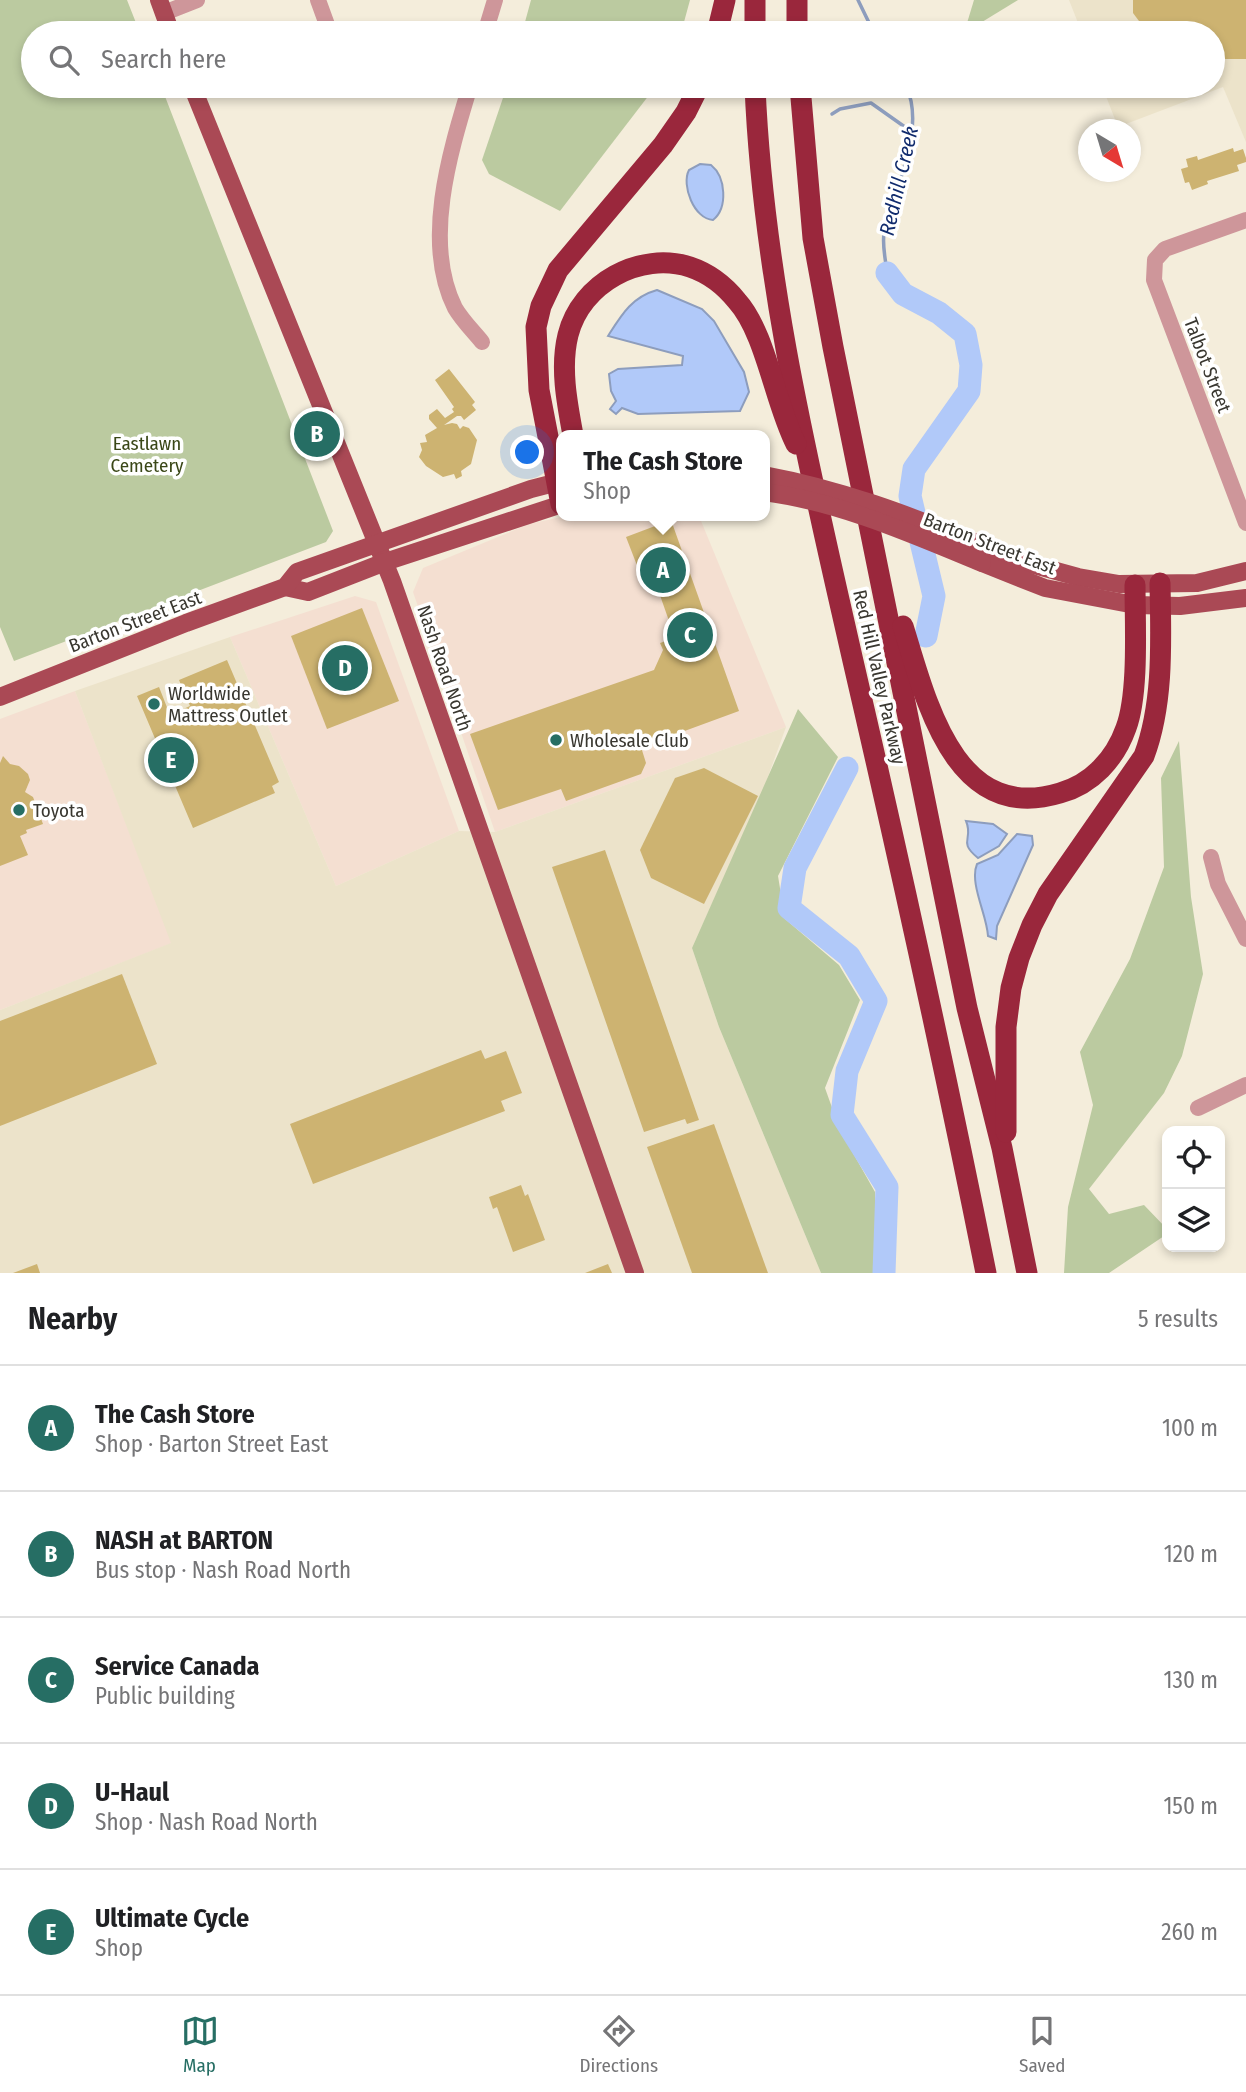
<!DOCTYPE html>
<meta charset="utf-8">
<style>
:root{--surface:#fff;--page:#f2f2f2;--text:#202124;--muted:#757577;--line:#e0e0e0;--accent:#266e64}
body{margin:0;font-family:"Fira Sans Condensed",sans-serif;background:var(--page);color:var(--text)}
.controls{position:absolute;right:21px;bottom:21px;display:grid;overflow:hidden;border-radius:14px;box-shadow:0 4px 10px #0003}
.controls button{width:63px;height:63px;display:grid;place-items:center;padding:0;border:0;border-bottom:2px solid var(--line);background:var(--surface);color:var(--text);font:35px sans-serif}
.compass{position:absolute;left:1078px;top:119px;width:63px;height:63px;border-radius:50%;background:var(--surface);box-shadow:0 4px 10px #0003;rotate:142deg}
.you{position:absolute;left:528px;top:453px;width:24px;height:24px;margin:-18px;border:5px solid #fff;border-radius:50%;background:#1a73e8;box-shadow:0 0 0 10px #1a73e833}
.badge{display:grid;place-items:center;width:46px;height:46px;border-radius:50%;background:var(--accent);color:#fff;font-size:23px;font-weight:700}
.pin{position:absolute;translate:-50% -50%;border:4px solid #fff;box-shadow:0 2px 7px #0006}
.popup{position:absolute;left:556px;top:430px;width:214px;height:91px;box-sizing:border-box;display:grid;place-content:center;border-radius:14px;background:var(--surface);filter:drop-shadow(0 2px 5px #0005);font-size:23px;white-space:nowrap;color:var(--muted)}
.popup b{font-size:26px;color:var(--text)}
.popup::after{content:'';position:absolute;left:50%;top:100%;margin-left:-14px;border:14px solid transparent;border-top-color:var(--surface)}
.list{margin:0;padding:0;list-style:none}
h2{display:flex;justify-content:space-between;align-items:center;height:91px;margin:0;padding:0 28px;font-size:30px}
h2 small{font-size:23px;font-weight:400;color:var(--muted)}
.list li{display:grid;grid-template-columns:46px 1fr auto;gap:21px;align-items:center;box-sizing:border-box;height:126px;padding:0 28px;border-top:2px solid var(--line)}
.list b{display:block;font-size:26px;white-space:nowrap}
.list p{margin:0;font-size:23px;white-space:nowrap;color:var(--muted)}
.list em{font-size:23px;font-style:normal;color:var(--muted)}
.icon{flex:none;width:38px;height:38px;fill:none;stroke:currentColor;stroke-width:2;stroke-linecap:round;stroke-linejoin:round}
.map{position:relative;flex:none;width:1246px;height:1273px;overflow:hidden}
.search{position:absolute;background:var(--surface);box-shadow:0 4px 10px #0003;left:21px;right:21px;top:21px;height:77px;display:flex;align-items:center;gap:18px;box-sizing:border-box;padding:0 24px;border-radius:38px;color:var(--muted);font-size:26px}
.sheet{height:721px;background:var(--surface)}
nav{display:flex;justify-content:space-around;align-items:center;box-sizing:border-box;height:98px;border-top:2px solid var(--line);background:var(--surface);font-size:19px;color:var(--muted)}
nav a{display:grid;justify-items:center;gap:4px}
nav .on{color:var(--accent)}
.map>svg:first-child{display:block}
.commercial{fill:#f4dfd1}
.built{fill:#ece3ca}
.green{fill:#bbcaa0}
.water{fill:#b1c9f9;stroke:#8d9dbd;stroke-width:2}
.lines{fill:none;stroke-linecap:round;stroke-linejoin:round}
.stream{stroke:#8d9dbd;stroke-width:3.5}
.river{stroke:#b1c9f9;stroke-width:23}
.building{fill:#cdb371}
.minor{stroke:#ce969a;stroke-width:16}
.major{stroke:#aa4955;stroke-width:18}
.highway{stroke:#9a273c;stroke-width:21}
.major-bridge{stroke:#aa4955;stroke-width:18}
.poi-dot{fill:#266e64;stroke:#fff;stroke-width:2.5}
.labels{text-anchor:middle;stroke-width:7;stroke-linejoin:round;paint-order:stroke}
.street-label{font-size:19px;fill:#393730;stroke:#fff}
.park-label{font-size:19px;fill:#3a4717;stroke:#fff}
.poi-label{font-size:19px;fill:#393730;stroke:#fff;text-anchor:start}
.water-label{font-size:21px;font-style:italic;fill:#102b6d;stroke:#fff}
</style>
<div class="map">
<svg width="1246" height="1273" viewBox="0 0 1246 1273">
<rect width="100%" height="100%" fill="#f4eddb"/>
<g class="commercial">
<polygon points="566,516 699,516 786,727 495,832 413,592 423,568 529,524"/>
<polygon points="355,596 376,602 459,831 336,886 230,637"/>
<polygon points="75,691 172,943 0,1010 0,719"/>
</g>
<g class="built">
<polygon points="1069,0 1246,0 1246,142 1223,87 1118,127 1102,86 1213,86 1213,33 1082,33"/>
<polygon points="230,637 336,886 459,831 495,832 786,727 762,793 692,948 719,1027 821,1273 0,1273 0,1010 171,943 75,691"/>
</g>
<g class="green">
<polygon points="0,0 127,0 140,33 33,33 33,86 161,86 333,531 326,542 14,661 0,627"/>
<polygon points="531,0 690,0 681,33 522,33"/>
<polygon points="974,0 1018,0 964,33"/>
<polygon points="507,86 656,86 560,211 489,174 482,160"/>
<polygon points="798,709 838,757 778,876 785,919 839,965 860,1000 825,1088 840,1130 875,1192 875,1273 821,1273 719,1027 692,948"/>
<polygon points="1179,741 1191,897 1203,974 1182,1056 1164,1093 1089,1189 1109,1214 1144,1205 1167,1229 1167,1234 1109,1273 1064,1273 1068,1207 1093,1105 1080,1052 1130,959 1164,867 1161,778"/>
</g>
<g class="water">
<path d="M700 164 711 165C726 177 728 208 713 220 694 219 681 185 689 170Z"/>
<path d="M657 290 702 309 714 321 744 372 749 392 740 411 638 414 622 408 616 414 610 409 616 401 611 391 609 374 618 369 682 365 683 356 608 336C622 314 632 297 657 290Z"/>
<path d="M966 821 993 824 1007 834 999 846 978 858C957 841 974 840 966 821Z"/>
<path d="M1017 834 1032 836 1033 845 997 926 996 939 988 936C987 915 969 883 977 864L998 855Z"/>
</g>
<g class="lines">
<g class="stream">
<polyline points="858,0 874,33"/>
<polyline points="832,114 840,109 871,103 912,132"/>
<path d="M887 273C886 261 882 246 884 234 893 190 927 130 906 86"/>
</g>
<g class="river">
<polyline points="887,273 903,294 939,313 965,334 971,365 969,391 914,469 910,496 934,596 926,636"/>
<polyline points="847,768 795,868 789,908 849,956 876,1001 847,1071 842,1115 887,1187 884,1273"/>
</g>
</g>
<g class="building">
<polygon points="1133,0 1246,0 1246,59 1213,59 1213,33 1139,33 1139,21 1133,13"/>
<polygon points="1233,148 1234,152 1243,149 1246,158 1246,162 1237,165 1239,171 1207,181 1208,184 1192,190 1189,182 1185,183 1181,169 1188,167 1186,159 1197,156 1198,160"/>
<polygon points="449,369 475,402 472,405 476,410 464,420 461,416 457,416 444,425 452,423 457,424 460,429 463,426 469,428 477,440 471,464 461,471 462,476 456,479 454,474 443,477 426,466 419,457 422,450 420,443 427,442 425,435 437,428 429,419 429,415 437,409 445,418 454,412 452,409 454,407 435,380"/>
<polygon points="671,520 739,711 641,747 646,763 641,774 566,801 561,789 498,810 470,734 654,670 663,650 660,643 675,638 649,564 638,568 626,537"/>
<polygon points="362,608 399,701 327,729 291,636"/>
<polygon points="227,660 279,782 272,786 275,793 193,828 137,696 159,687 170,715 190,706 179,680"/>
<polygon points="3,756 10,764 19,766 28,774 30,780 25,792 33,797 43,824 26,830 27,833 20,836 28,855 0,866 0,763"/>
<polygon points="704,768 758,796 704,904 651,878 640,850 675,778"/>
<polygon points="605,850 699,1120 687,1124 685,1119 644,1132 552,867"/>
<polygon points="122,974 157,1064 0,1126 0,1021"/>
<polygon points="481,1050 485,1059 506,1051 522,1093 501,1101 505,1111 313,1184 290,1124"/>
<polygon points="714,1124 768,1273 692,1273 647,1147"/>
<polygon points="521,1185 525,1196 528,1194 545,1240 513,1252 497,1207 493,1209 489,1197"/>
<polygon points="37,1264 40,1273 13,1273"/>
<polygon points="608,1264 612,1273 585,1273"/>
</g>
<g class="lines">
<g class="minor">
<polyline points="318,0 330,33"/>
<polyline points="164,13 197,0"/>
<polyline points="485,33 495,0"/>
<path d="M470 86C450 152 422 242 455 308 462 320 473 331 482 342"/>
<polyline points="1246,220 1165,249 1155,260 1154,280 1246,523"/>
<polyline points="1211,857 1218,884 1246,939"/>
<polyline points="1198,1108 1246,1085"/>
</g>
<g class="major">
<polyline points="159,0 171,33"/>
<polyline points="192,86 392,581 635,1273"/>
<polyline points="979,544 1027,563 1078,577 1119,584 1197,583 1246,571"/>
<polyline points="982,563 1045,588 1135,605 1180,606 1246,598"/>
<polyline points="285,587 308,592 385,562 562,504"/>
<polyline points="0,697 186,623 285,587 297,572 531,489 562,481"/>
</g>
<g class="highway">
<polyline points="755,0 755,33"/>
<polyline points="797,0 797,33"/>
<polyline points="717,33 725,0"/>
<path d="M755 86C763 280 810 471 853 661 900 864 945 1068 986 1273"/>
<polyline points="800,86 813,238 833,347 967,1008 1002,1148 1027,1273"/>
<path d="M573 435C567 403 560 367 568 335 581 283 640 251 690 267 708 273 725 286 737 301 766 333 775 404 796 444"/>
<polyline points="561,504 539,390 536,327 541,306 558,270 663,145 686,112 699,86"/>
<path d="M903 626C926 700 954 825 1060 793 1092 784 1115 759 1126 728 1139 693 1135 624 1135 585"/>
<path d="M1006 1132V1027L1011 988 1019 958 1032 925 1048 894 1144 756C1164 703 1161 640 1160 583"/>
</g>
<g class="major-bridge">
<path d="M764 475C840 489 909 515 979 544"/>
<path d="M764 492C840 502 912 534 982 563"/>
</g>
</g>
<g class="poi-dot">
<circle cx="154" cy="704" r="7"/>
<circle cx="556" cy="740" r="7"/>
<circle cx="19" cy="810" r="7"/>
</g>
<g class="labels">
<g class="street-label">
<text transform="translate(1208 365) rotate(69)" y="7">Talbot Street</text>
<text transform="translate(990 543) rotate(21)" y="7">Barton Street East</text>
<text transform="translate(135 621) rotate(-21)" y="7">Barton Street East</text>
<text transform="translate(445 668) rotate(71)" y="7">Nash Road North</text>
<text transform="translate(880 677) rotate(77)" y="7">Red Hill Valley Parkway</text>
</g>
<g class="park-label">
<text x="147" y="450">Eastlawn<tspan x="147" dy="22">Cemetery</tspan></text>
</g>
<g class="poi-label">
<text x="168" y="700">Worldwide<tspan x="168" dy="22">Mattress Outlet</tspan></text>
<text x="570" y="747">Wholesale Club</text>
<text x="33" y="817">Toyota</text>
</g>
<g class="water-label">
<text transform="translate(899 181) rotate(-77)" y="7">Redhill Creek</text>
</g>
</g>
</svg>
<div class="controls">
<button><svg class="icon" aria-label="locate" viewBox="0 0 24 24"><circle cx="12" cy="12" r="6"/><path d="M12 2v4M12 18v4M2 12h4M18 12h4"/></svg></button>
<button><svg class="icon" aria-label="layers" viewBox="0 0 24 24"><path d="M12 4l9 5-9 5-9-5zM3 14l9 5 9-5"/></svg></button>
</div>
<svg class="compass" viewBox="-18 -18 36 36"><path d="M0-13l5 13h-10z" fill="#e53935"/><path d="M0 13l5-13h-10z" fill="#757577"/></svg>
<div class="you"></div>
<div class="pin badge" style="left:663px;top:570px">A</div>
<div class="popup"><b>The Cash Store</b>Shop</div>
<div class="pin badge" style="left:317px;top:434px">B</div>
<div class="pin badge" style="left:690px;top:635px">C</div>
<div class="pin badge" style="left:345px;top:668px">D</div>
<div class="pin badge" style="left:171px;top:760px">E</div>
<div class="search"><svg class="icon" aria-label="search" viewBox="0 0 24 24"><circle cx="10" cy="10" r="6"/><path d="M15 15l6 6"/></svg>Search here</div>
</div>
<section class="sheet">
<h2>Nearby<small>5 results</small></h2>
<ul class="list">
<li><span class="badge">A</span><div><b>The Cash Store</b><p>Shop · Barton Street East</p></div><em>100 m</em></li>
<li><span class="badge">B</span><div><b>NASH at BARTON</b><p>Bus stop · Nash Road North</p></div><em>120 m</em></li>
<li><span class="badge">C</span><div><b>Service Canada</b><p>Public building</p></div><em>130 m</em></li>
<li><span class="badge">D</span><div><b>U-Haul</b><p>Shop · Nash Road North</p></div><em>150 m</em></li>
<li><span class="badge">E</span><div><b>Ultimate Cycle</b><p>Shop</p></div><em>260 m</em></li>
</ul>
</section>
<nav>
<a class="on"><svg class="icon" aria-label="map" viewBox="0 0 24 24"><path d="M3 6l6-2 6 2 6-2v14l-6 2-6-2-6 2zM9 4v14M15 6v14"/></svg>Map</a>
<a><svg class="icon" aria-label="directions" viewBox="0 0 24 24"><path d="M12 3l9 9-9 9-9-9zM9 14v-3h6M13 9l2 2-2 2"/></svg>Directions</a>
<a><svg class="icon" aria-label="saved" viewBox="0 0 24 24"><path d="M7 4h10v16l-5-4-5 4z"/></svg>Saved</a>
</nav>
